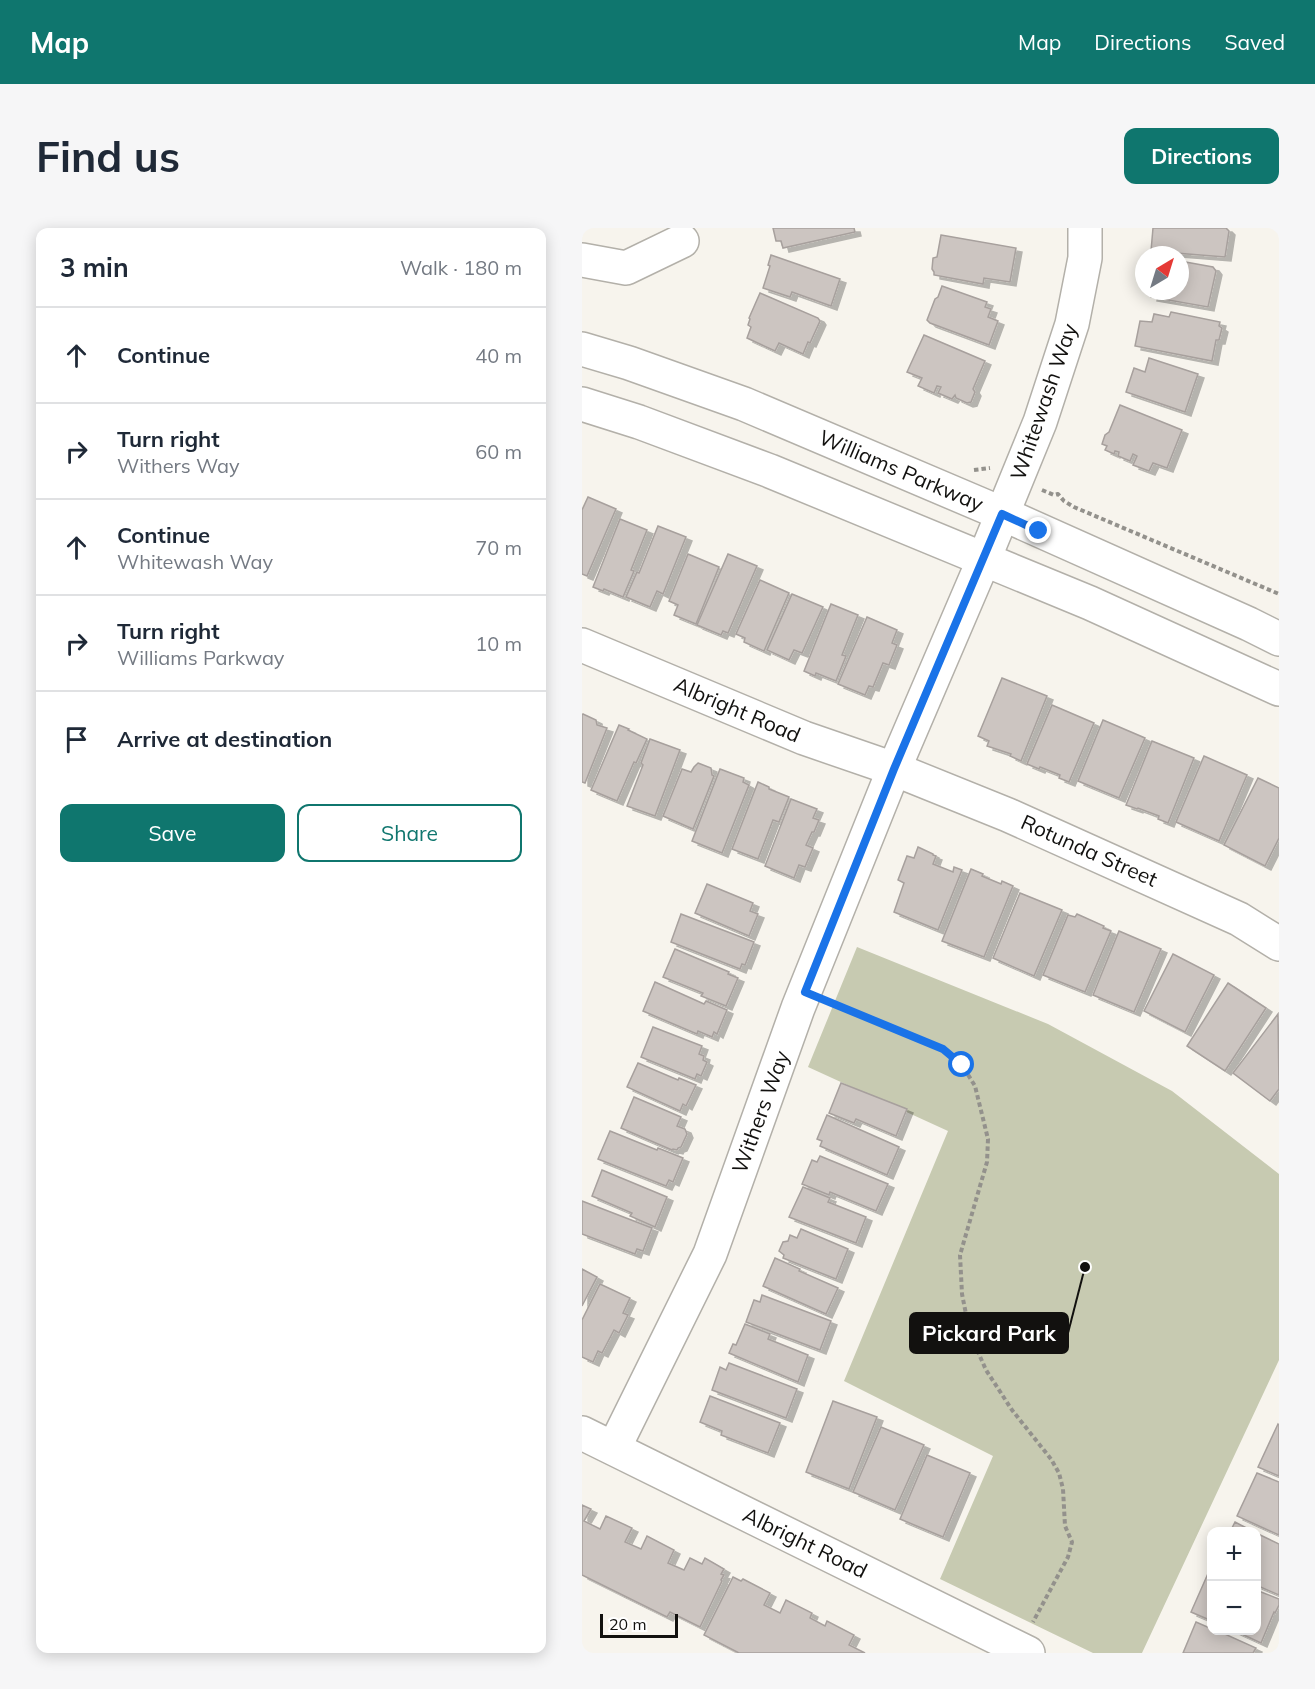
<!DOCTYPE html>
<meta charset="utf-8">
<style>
:root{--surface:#fff;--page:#f6f6f7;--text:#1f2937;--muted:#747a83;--line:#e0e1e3;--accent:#0f766e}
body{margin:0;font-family:Mulish,sans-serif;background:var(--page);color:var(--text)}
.controls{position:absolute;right:18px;bottom:18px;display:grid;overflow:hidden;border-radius:12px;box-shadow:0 3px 15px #0003}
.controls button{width:54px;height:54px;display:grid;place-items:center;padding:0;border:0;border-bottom:2px solid var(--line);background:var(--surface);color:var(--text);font:30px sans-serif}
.compass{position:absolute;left:553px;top:18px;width:54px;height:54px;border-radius:50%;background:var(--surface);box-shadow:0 3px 15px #0003;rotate:38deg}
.scale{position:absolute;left:18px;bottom:15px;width:78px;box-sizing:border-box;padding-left:6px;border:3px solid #12110f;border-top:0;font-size:16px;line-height:21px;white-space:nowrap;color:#12110f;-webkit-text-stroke:4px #fff;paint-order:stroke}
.stop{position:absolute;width:18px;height:18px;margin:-14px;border:4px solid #1a73e8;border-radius:50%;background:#fff}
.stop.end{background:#1a73e8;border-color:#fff;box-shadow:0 2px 6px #0008}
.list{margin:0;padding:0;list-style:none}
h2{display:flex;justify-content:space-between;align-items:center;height:78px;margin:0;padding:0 24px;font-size:26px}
h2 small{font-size:20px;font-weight:400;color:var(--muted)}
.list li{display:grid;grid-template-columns:39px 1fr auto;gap:18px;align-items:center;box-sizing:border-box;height:96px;padding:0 24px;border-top:2px solid var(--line)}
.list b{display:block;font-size:22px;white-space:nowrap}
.list p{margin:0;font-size:20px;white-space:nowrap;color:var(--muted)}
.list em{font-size:20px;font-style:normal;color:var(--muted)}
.actions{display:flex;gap:12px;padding:18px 24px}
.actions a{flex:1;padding:14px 0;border:2px solid var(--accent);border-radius:12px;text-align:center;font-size:21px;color:var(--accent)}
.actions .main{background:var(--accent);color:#fff}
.icon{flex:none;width:33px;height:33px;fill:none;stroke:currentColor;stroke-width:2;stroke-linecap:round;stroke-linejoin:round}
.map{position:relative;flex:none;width:697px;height:1425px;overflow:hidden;border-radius:12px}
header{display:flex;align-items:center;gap:36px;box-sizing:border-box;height:84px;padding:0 30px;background:var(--accent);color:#fff}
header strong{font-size:28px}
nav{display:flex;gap:33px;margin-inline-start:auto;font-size:21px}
.intro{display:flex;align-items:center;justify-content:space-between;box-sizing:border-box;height:144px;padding:0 36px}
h1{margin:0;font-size:42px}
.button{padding:15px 27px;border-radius:12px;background:var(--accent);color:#fff;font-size:21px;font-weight:700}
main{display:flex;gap:36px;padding:0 36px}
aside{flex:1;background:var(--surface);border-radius:12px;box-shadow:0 3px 15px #0003}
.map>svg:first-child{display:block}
.green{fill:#c7cab1}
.building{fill:#ccc5c1;stroke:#a7a09d;stroke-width:1.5;filter:url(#shadow)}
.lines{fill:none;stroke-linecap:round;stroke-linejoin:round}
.minor-casing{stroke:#b3b0a9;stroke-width:36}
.major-casing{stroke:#b3b0a9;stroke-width:36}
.path{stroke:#93918c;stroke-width:4;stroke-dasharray:4.5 3;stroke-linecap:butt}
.minor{stroke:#fff;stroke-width:33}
.major{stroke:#fff;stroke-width:33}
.route{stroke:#1a73e8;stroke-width:8}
.labels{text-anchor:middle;stroke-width:4.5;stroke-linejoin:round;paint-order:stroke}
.street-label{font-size:21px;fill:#12110f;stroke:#fff}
.leader{fill:none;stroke:#12110f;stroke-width:2}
.callout-dot{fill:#12110f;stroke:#fff;stroke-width:2}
.callout{fill:#12110f;stroke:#12110f;stroke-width:2}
.callout-label{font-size:22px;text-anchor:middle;font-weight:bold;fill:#fff}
</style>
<header>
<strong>Map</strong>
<nav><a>Map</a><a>Directions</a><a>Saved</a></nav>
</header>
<div class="intro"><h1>Find us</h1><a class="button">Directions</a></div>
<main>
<aside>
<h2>3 min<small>Walk · 180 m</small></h2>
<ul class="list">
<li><svg class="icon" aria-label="ahead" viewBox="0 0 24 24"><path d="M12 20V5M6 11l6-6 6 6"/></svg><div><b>Continue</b></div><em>40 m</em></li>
<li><svg class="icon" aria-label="right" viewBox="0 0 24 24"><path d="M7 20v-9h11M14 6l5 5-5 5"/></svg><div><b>Turn right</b><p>Withers Way</p></div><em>60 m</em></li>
<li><svg class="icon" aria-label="ahead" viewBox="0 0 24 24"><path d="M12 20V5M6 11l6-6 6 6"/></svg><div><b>Continue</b><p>Whitewash Way</p></div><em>70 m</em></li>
<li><svg class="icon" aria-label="right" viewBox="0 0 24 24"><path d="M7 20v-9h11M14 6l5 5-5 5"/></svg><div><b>Turn right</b><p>Williams Parkway</p></div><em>10 m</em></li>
<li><svg class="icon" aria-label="arrive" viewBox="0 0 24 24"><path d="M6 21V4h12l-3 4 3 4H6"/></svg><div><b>Arrive at destination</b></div></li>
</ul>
<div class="actions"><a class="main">Save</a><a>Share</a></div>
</aside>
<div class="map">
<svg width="697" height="1425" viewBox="0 0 697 1425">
<defs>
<filter id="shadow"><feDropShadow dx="6" dy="4" stdDeviation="0" flood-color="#0004"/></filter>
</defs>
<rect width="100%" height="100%" fill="#f7f4ed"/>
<polygon class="green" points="275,719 466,796 590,863 697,946 697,1132 560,1425 511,1425 358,1351 411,1228 262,1153 366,903 226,839"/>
<g class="building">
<polygon points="191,0 272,0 273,4 201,20 199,13 194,13"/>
<polygon points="571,0 644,0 647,3 643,29 569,23"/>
<polygon points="359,7 434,20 428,54 402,50 401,56 352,47 352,44 350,41 351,30 355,29"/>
<polygon points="189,27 258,51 249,78 210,64 208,69 181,60 188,38 186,37"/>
<polygon points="598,33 631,39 634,43 626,79 569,69 570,65 566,65 567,63 598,63"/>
<polygon points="360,58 405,74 403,79 409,81 406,89 416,93 407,117 348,95 345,92 353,71 356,69"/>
<polygon points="178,65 236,90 238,93 228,115 226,114 221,126 197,115 193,123 165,110 169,99 166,97 168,91 167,90"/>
<polygon points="589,84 638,94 637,98 640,100 637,112 634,112 630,133 553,118 558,93 570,94 572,86 587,89"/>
<polygon points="342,107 403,133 391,161 393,164 389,174 385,175 374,170 373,167 370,171 356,165 359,159 355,158 352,165 336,158 340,150 325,144"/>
<polygon points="567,130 616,146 603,184 544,164 552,140 563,144"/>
<polygon points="538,177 600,202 585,240 571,235 567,243 551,237 555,228 551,226 548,233 536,228 537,224 533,223 532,226 523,222 525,218 520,216 523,207 527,204"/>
<polygon points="6,269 34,281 5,348 0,346 0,282"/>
<polygon points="38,291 65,302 49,342 52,343 41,369 22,361 21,363 11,359"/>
<polygon points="76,298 104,309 81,366 75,363 68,379 44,369 55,344 57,345"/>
<polygon points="106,326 137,339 114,396 92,387 96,377 87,373"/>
<polygon points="146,326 175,338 146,405 141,403 139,407 115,397"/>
<polygon points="178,352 207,365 182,423 162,414 163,410 154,406"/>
<polygon points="210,366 241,379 220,425 212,422 207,432 185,422"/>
<polygon points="249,376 276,387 260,427 264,428 254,453 234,445 233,448 222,443"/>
<polygon points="285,389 315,402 310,415 315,417 307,437 301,435 291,459 287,458 283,467 256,456"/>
<polygon points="420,450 465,468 439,533 428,528 429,526 405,518 407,513 396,508"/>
<polygon points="470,477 512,495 487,554 477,550 478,547 458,539 457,541 445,536"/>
<polygon points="1,486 14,492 15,497 25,500 3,555 0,554 0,487"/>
<polygon points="521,492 563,510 537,570 496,553"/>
<polygon points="37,497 47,501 46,502 65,511 54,535 52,534 35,573 9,562"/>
<polygon points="68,511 98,522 73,588 45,578 61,537 59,535"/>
<polygon points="570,513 612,530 586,595 576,591 577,588 556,580 555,581 544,577"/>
<polygon points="622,528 665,547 637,613 594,594"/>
<polygon points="116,535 129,540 130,547 132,548 111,601 81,588 100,541 109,544 112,539"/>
<polygon points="138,541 162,550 161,554 167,557 140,625 110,613"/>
<polygon points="676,550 697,560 697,610 683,638 642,617"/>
<polygon points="176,554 187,559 187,561 207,569 197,594 191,592 176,631 150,621"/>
<polygon points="209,571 235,581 231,590 237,592 232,604 230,604 224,617 231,620 223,639 217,637 212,650 183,638"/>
<polygon points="336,619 351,626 351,627 354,628 351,636 371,644 372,639 380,642 356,702 312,684 322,655 316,652 325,628 332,630"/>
<polygon points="389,641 401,646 400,648 419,656 420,653 431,658 402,729 360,713"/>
<polygon points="125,656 171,675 168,683 176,686 167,708 113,685"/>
<polygon points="438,665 480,682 452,748 411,730"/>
<polygon points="99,686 172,714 163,737 160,736 158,741 89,714"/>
<polygon points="495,686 522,698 521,700 529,703 503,764 461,747 486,687 493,689"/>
<polygon points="537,703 579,721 552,784 511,767"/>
<polygon points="93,721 147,744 146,746 156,750 144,778 119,768 121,765 81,749"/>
<polygon points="591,726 632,747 603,804 562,783"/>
<polygon points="73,754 122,776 124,773 145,782 135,806 132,804 130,809 116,803 115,806 61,783"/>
<polygon points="646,755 684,780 643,843 605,818"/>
<polygon points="696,786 697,861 688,873 651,845"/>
<polygon points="71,799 120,818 117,826 122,828 121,832 125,834 119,848 115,846 113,851 59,829"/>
<polygon points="56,835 96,852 97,850 114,857 104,878 101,876 98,883 45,859"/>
<polygon points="259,855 325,881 314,908 274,891 272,895 247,885"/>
<polygon points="52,869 99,889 95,898 103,901 105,906 99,919 96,920 95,922 91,921 90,922 39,900"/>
<polygon points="245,887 317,919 305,947 238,918 240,913 235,911"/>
<polygon points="28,903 75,922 76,920 101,930 91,954 87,952 84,958 16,931"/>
<polygon points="238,928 306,956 294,983 248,964 247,967 220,956 230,932 235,934"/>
<polygon points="20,942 85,969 73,999 48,988 50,985 10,968"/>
<polygon points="221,959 248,970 246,974 284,989 274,1015 207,989"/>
<polygon points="0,973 70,1000 61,1023 55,1021 53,1026 0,1006"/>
<polygon points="219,1001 266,1021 254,1051 201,1030 202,1027 197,1023 201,1014 206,1013 208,1007 215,1010"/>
<polygon points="193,1030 218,1041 217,1043 256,1060 244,1086 181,1058"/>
<polygon points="0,1041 15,1049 0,1078"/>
<polygon points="18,1056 48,1070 41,1085 46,1087 37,1105 32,1102 20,1125 16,1123 11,1134 0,1129 0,1092"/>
<polygon points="180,1067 249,1093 238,1122 164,1094 172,1072 178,1074"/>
<polygon points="163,1096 188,1106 186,1111 226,1127 216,1154 147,1125 151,1116 154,1117"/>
<polygon points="147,1135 215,1161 204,1190 130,1162 138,1139 144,1142"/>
<polygon points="128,1168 198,1195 186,1225 139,1207 140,1203 118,1194"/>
<polygon points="251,1173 295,1189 267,1261 224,1244"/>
<polygon points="696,1196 697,1197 697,1248 676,1239"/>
<polygon points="299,1199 342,1217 313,1282 271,1264"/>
<polygon points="345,1227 388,1245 361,1309 318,1291"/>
<polygon points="675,1245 697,1254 697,1307 655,1288"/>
<polygon points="0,1277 9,1281 2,1293 18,1301 24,1288 50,1300 43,1314 59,1321 65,1308 92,1322 86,1335 102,1342 108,1330 120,1336 123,1330 142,1341 139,1346 142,1347 139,1352 140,1353 118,1399 88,1384 85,1389 0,1347"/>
<polygon points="653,1294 672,1304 648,1304"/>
<polygon points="674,1305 697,1316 697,1367 674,1357"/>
<polygon points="628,1341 630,1342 630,1393 609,1384"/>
<polygon points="151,1349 159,1353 161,1351 188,1365 182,1377 198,1385 204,1372 230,1385 228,1390 243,1398 245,1393 272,1407 267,1417 283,1425 157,1425 122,1407"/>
<polygon points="674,1362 697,1371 697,1377 693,1385 692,1384 679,1415 651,1402 674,1402"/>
<polygon points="614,1394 630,1401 630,1402 634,1402 674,1420 671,1425 601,1425"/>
</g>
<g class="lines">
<g class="minor-casing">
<g id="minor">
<polyline points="0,32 44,40 100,13"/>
<polyline points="0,417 222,510 312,541 426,587 657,691 697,716"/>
<polyline points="0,1205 446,1425"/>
<polyline points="32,1220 128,1026 216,780 312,541 402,331 458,194 490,96 503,30 503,0"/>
</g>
</g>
<g class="major-casing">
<g id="major">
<polyline points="0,121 47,135 162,176 421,286 667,396 697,411"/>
<polyline points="0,176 57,194 188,243 508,375 697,461"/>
</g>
</g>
<g class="path">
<polyline points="392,242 408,240"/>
<polyline points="460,262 472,267 476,266 482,273 492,279 697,366"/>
<polyline points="249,775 361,821 380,837 393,858 406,911 405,934 378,1027 380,1066 388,1106 404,1142 430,1182 469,1231 477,1245 481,1261 483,1298 490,1314 486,1329 451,1394"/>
</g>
<use href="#minor" class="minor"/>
<use href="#major" class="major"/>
</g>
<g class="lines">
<polyline class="route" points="380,837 361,821 223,764 312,541 420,286 457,303"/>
</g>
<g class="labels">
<g class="street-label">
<text transform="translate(462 174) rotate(-71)" y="7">Whitewash Way</text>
<text transform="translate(319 243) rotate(23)" y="7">Williams Parkway</text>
<text transform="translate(155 482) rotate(23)" y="7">Albright Road</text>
<text transform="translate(507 623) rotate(24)" y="7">Rotunda Street</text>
<text transform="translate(179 884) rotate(-70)" y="7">Withers Way</text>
<text transform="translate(223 1315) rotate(26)" y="7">Albright Road</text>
</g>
</g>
<path class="leader" d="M503 1039L486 1105"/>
<circle class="callout-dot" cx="503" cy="1039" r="6"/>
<rect class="callout" x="328" y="1085" width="158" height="40" rx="6"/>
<g class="callout-label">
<text x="407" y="1113">Pickard Park</text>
</g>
</svg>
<div class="controls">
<button>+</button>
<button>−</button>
</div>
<svg class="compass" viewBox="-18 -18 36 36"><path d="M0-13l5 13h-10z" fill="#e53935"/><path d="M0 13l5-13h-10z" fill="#747a83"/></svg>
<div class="scale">20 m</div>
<div class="stop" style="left:380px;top:837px"></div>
<div class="stop end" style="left:457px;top:303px"></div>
</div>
</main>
